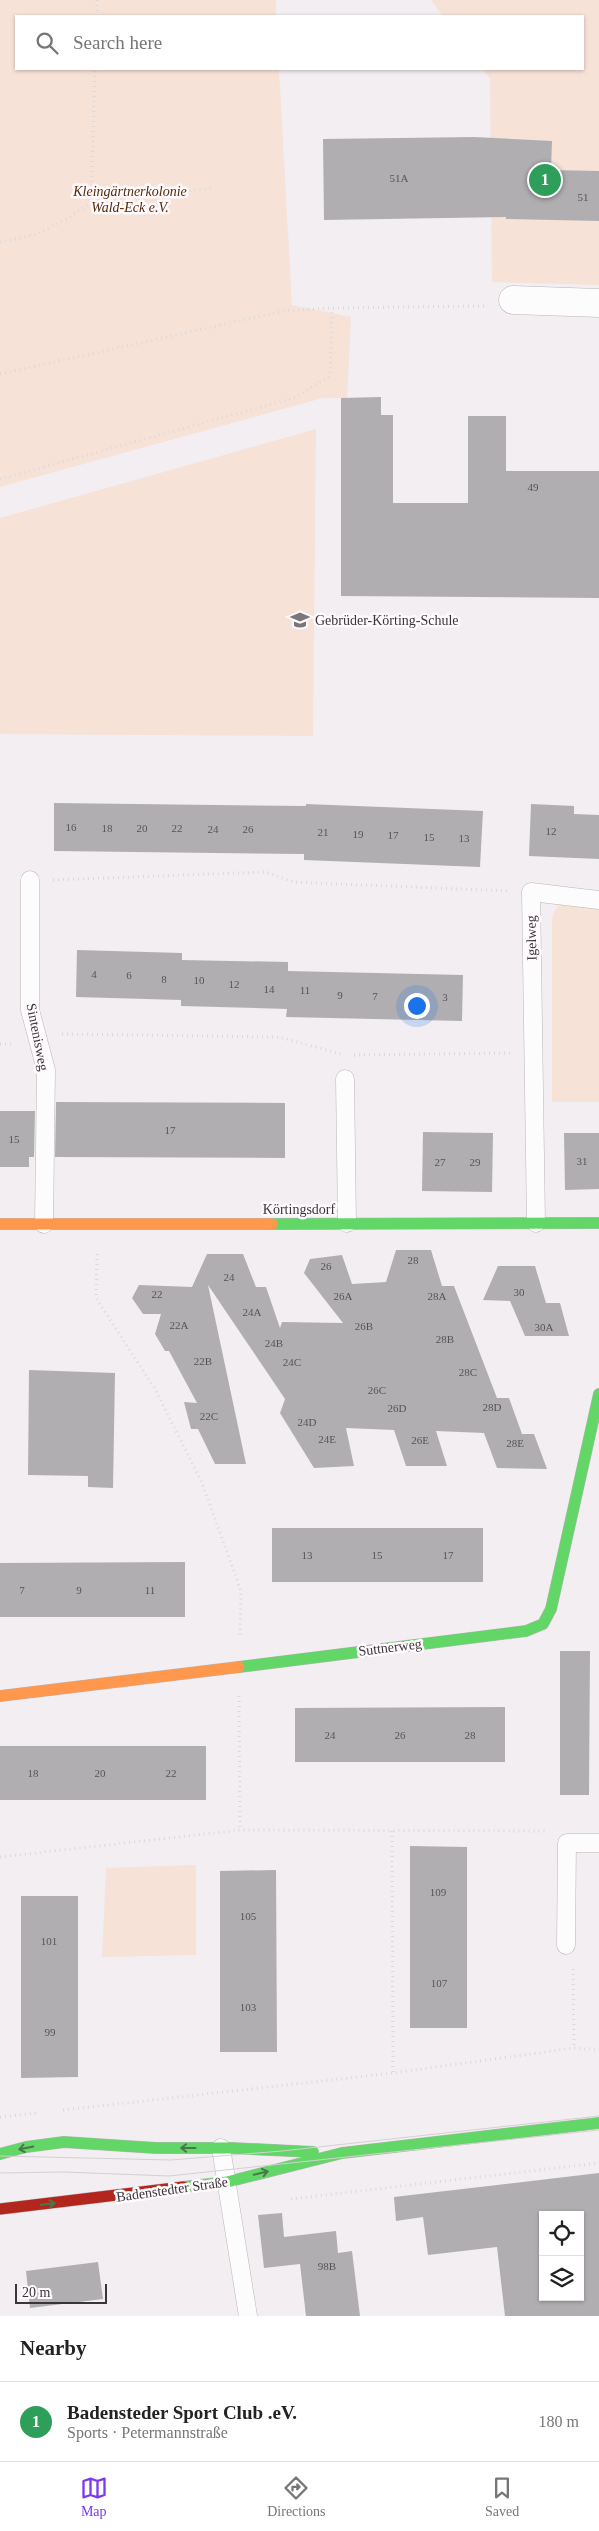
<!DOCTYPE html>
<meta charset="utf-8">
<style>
:root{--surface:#fff;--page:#f2f2f2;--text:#222;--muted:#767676;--line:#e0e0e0;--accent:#7c3aed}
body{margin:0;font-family:"Times New Roman",serif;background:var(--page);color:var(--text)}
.controls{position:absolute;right:15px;bottom:15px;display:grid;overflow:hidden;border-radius:0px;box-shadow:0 1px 4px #0004}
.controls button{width:45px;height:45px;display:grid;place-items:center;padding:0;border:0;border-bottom:1px solid var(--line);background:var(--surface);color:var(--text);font:25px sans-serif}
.scale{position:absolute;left:15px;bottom:12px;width:92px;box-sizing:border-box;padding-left:5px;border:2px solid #3a3638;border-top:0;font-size:14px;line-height:18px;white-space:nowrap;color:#3a3638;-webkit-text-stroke:4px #fffafd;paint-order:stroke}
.you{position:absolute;left:416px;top:1005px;width:18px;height:18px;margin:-12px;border:4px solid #fff;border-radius:50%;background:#1a73e8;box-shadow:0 0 0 8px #1a73e833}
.badge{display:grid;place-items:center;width:32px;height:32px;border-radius:50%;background:var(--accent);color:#fff;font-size:16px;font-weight:700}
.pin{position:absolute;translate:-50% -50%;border:2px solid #fff;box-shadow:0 1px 5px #0006}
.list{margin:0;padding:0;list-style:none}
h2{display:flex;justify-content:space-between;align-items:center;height:65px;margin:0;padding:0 20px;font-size:21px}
h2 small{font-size:16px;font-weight:400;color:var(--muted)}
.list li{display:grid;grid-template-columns:32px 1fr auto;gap:15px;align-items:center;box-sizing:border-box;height:80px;padding:0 20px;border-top:1px solid var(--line)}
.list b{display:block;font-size:19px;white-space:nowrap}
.list p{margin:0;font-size:16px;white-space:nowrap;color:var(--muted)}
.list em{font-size:16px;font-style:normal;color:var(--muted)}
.icon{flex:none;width:28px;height:28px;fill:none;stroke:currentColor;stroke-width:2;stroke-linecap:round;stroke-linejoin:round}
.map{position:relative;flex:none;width:599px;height:2316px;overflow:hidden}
.search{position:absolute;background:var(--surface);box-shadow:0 1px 4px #0004;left:15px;right:15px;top:15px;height:55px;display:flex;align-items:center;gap:12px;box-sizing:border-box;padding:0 18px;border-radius:0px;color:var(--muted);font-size:19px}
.sheet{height:145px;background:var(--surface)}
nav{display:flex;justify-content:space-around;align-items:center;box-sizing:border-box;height:70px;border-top:1px solid var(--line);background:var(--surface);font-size:14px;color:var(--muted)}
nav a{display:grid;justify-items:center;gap:2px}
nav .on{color:var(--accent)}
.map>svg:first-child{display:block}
.green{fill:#f7e2d8}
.building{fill:#b1aeb1;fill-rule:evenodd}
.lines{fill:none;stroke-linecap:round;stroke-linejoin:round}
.lane-casing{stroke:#bab6b8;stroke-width:19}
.street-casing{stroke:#bab6b8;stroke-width:29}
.fast-casing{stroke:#bab6b8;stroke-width:12}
.slow-casing{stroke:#bab6b8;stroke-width:12}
.jam-casing{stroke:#bab6b8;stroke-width:12}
.path{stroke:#dbdadb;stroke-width:3;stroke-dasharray:1 4;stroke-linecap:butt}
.lane{stroke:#fdfcfd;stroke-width:18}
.street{stroke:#fdfcfd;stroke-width:28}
.fast{stroke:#63d668;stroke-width:11}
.slow{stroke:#ff974d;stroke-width:11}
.jam{stroke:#b3261e;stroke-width:11}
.tram{stroke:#d3d1d2;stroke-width:1}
.oneway{stroke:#4a764b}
.labels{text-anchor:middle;stroke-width:5;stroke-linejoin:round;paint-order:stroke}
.number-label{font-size:11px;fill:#585456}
.park-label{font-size:14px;font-style:italic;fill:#572b09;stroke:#fffafd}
.poi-label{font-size:14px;fill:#3a3638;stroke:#fffafd;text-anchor:start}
.street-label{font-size:14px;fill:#3a3638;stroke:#fffafd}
</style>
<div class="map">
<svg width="599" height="2316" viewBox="0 0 599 2316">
<rect width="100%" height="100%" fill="#f3eef1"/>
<g class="green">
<polygon points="0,0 276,0 276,16 16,16 16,69 279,69 292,305 351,317 347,398 323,398 0,487"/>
<polygon points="431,0 599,0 599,285 492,282 490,79 483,69 583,69 583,16 443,16"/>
<polygon points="316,429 313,736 0,734 0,518"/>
<polygon points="569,903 599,907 599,1102 552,1102 552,920 554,912 559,905"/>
<polygon points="196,1865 196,1955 102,1957 106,1868"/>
</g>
<g class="building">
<polygon points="474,137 552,141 551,170 599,171 599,221 506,219 506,217 324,220 323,139"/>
<polygon points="381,397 381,415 393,415 393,503 468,503 468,416 506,416 506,471 599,471 599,598 341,596 341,398"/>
<polygon points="54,803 306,806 306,804 483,811 480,867 304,860 304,854 54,851"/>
<polygon points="531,804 574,806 574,814 599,815 599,859 529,856"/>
<polygon points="77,950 182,953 182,960 288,962 288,971 463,975 462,1021 286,1017 287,1009 181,1006 181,1000 76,997"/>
<polygon points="56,1102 285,1103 285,1158 55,1157"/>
<polygon points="0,1111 35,1111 34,1157 29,1157 29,1167 0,1167"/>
<polygon points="423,1132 493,1133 492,1192 422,1191"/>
<polygon points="564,1133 599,1133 599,1189 565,1190"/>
<polygon points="396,1250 431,1250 442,1286 454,1286 497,1398 509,1398 522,1434 534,1434 547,1469 497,1468 484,1433 436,1431 447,1466 406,1466 394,1430 346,1428 354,1466 314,1468 280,1413 285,1399 208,1285 246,1464 215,1464 198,1429 191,1429 184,1402 197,1403 169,1351 165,1351 155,1334 161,1314 143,1314 132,1298 139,1285 192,1287 207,1254 243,1254 256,1287 266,1287 280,1328 282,1322 343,1323 304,1273 310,1259 342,1255 352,1284 386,1282"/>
<polygon points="498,1266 535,1266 546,1303 560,1303 569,1336 525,1336 510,1301 483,1300"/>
<polygon points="29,1370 115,1373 113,1488 88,1487 88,1476 28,1475"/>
<rect x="272" y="1528" width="211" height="54"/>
<polygon points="185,1562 185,1617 0,1617 0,1563"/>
<polygon points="560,1651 590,1651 589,1795 560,1795"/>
<polygon points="505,1707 505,1762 295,1762 295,1708"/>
<rect x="0" y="1746" width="206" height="54"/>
<polygon points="410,1846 467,1847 467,2028 410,2028"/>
<polygon points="276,1870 277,2052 220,2052 220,1871"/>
<polygon points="21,1896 78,1896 78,2077 21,2078"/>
<path d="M599 2173V2316H505L497 2247 428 2255 423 2217 396 2221 394 2197ZM543 2215H580V2297H543Z"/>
<polygon points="282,2213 284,2237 336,2231 338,2253 352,2251 360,2316 306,2316 300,2264 264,2268 258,2215"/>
<polygon points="98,2262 103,2299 30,2308 26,2271"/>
</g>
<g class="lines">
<g class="lane-casing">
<g id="lane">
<polyline points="30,880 30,1010 46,1070 44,1224"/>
<polyline points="345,1079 347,1223"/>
<polyline points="536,1223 531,892 599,900"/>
<polyline points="566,1945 567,1843 599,1843"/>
<polyline points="221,2148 248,2316"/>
</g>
</g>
<g class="street-casing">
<polyline id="street" points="513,300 599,303"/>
</g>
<g class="fast-casing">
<g id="fast">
<polyline points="272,1224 599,1223"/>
<polyline points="239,1667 526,1631 543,1624 551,1609 599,1394"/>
<polyline points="0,2154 26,2147 64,2142 156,2148 231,2148 313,2152"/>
<polyline points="183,2187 227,2182 342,2153 599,2123"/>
</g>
</g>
<g class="slow-casing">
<g id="slow">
<polyline points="0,1224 272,1224"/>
<polyline points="0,1696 239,1667"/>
</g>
</g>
<g class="jam-casing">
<polyline id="jam" points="0,2209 183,2187"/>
</g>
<g class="path">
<polyline points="97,16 97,0"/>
<polyline points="91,202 95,69"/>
<polyline points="0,242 34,235 67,219 91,202 214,188"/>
<polyline points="0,374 284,311 332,308 485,306"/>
<polyline points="0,479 294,398 330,376 332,308"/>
<polyline points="53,880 266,872 293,882 508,891"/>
<polyline points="62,1034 279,1037 341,1054"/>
<polyline points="0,1044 14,1044"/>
<polyline points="354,1055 510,1053"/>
<polyline points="97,1254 96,1298 155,1389 202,1483 241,1591 240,1637"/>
<polyline points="239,1696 240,1830"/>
<polyline points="392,1831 393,2073"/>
<polyline points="0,1857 240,1830 546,1831"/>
<polyline points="573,1969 574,2048"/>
<polyline points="63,2110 393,2073 574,2048 599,2050"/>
<polyline points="0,2117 37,2113"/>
<polyline points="291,2199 599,2163"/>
</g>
<use href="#lane" class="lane"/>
<use href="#street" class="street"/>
<use href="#fast" class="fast"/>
<use href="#slow" class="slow"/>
<use href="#jam" class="jam"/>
<g class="tram">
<polyline points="0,2156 171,2160 282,2151 599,2116"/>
<polyline points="0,2173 64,2172 169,2176 599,2130"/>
</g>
</g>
<defs><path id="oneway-shaft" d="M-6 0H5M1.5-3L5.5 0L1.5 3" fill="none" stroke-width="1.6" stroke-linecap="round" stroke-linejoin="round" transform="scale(1.25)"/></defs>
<g class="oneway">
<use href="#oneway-shaft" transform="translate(26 2148) rotate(169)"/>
<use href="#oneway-shaft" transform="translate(188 2148) rotate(180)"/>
<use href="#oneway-shaft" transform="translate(261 2173) rotate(-14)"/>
<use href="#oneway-shaft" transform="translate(48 2204) rotate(-6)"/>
</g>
<defs>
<g id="school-bare" transform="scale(1.5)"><path d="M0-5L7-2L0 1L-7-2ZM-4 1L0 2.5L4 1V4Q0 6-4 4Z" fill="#7b7679" stroke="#fffafd" stroke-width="2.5" paint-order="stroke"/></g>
</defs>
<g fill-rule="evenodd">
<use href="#school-bare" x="300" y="620"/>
</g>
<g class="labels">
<g class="number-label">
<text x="399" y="182">51A</text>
<text x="583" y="201">51</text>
<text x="533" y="491">49</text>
<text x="71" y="831">16</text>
<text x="107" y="832">18</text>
<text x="142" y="832">20</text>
<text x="177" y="832">22</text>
<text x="213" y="833">24</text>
<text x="248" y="833">26</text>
<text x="551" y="835">12</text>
<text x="323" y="836">21</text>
<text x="358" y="838">19</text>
<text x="393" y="839">17</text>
<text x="429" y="841">15</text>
<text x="464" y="842">13</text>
<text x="94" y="978">4</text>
<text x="129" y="979">6</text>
<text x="164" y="983">8</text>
<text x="199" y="984">10</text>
<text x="234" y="988">12</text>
<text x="269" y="993">14</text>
<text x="305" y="994">11</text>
<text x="340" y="999">9</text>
<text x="375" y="1000">7</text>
<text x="445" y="1001">3</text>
<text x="170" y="1134">17</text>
<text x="14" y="1143">15</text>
<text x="582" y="1165">31</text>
<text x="440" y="1166">27</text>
<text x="475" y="1166">29</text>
<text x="413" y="1264">28</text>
<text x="326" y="1270">26</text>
<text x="229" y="1281">24</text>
<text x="519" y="1296">30</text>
<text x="157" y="1298">22</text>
<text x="343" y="1300">26A</text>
<text x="437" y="1300">28A</text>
<text x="252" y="1316">24A</text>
<text x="179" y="1329">22A</text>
<text x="364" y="1330">26B</text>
<text x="544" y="1331">30A</text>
<text x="445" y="1343">28B</text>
<text x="274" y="1347">24B</text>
<text x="203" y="1365">22B</text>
<text x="292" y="1366">24C</text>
<text x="468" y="1376">28C</text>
<text x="377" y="1394">26C</text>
<text x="492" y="1411">28D</text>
<text x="397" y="1412">26D</text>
<text x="209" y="1420">22C</text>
<text x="307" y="1426">24D</text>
<text x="327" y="1443">24E</text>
<text x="420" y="1444">26E</text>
<text x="515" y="1447">28E</text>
<text x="307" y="1559">13</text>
<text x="377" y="1559">15</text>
<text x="448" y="1559">17</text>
<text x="22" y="1594">7</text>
<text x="79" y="1594">9</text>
<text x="150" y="1594">11</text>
<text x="330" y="1739">24</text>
<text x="400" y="1739">26</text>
<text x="470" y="1739">28</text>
<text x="33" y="1777">18</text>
<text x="100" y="1777">20</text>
<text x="171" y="1777">22</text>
<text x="438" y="1896">109</text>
<text x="248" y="1920">105</text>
<text x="49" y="1945">101</text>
<text x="439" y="1987">107</text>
<text x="248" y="2011">103</text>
<text x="50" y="2036">99</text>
<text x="327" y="2270">98B</text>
</g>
<g class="park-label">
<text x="130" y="196">Kleingärtnerkolonie<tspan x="130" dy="16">Wald-Eck e.V.</tspan></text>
</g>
<g class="poi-label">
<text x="315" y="625">Gebrüder-Körting-Schule</text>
</g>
<g class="street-label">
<text transform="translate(531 938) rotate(-91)" y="5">Igelweg</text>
<text transform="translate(38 1037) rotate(79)" y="5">Sintenisweg</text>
<text x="299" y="1214">Körtingsdorf</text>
<text transform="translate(390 1647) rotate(-7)" y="5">Suttnerweg</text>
<text transform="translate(172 2189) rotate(-8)" y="5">Badenstedter Straße</text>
</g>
</g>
</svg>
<div class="controls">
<button><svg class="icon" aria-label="locate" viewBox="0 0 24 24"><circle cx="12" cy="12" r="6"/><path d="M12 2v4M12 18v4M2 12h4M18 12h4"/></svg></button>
<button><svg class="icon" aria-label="layers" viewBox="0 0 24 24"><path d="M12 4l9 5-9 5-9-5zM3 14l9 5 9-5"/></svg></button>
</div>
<div class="scale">20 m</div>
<div class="you"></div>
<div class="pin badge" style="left:545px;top:180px;background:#2e9e5b">1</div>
<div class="search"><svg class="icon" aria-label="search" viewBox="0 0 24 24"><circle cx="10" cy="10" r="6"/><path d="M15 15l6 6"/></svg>Search here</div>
</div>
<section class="sheet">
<h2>Nearby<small></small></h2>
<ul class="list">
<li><span class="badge" style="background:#2e9e5b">1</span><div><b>Badensteder Sport Club .eV.</b><p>Sports · Petermannstraße</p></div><em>180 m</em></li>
</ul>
</section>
<nav>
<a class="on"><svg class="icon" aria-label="map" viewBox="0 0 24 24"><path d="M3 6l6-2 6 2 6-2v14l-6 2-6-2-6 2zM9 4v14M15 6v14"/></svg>Map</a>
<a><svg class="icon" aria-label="directions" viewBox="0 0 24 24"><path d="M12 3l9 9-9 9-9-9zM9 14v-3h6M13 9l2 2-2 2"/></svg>Directions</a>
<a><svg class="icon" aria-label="saved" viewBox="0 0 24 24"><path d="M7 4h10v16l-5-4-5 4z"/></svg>Saved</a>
</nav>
